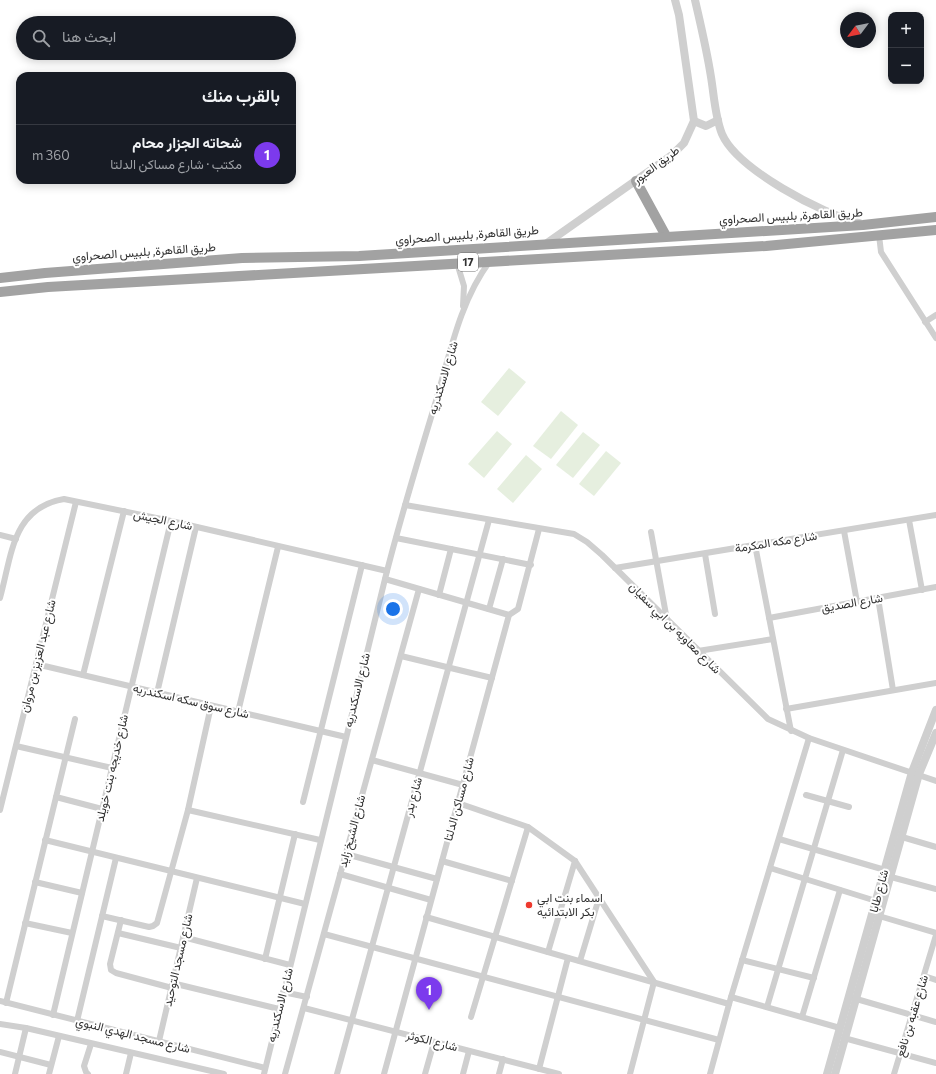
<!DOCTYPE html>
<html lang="ar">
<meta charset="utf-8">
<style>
:root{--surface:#171b24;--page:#242831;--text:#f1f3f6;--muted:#9ea1a6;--line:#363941;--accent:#7c3aed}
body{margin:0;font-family:Commissioner,Vazirmatn,sans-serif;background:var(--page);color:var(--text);direction:rtl}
.controls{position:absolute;right:12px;top:12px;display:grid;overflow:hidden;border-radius:8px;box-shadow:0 2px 10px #0003}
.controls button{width:36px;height:36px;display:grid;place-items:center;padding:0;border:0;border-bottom:1px solid var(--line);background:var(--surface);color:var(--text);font:20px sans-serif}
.compass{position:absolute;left:840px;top:12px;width:36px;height:36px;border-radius:50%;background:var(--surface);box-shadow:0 2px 10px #0003;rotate:238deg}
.you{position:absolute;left:393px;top:609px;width:14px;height:14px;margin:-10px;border:3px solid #fff;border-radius:50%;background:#1a73e8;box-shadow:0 0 0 6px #1a73e833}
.badge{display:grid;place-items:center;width:26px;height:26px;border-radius:50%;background:var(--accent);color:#fff;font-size:13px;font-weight:700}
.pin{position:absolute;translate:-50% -33px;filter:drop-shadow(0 1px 2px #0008)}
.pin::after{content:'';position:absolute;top:21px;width:14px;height:12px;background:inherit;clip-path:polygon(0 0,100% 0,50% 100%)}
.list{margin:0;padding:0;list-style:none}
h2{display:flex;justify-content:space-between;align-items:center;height:52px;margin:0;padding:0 16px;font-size:17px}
h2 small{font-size:13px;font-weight:400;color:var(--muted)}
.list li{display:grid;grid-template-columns:26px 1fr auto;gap:12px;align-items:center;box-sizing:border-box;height:60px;padding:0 16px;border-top:1px solid var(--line)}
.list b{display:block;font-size:15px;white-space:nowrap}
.list p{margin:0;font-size:13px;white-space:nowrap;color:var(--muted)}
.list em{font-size:13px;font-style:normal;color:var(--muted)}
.icon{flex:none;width:22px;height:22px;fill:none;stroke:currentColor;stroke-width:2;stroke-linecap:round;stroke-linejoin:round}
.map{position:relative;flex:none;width:936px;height:1074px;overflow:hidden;direction:ltr}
.search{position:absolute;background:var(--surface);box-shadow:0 2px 10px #0003;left:16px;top:16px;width:280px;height:44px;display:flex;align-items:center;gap:10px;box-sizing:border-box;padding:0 14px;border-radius:22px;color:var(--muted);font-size:15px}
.panel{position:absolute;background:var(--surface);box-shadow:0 2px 10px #0003;left:16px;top:72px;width:280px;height:112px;border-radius:12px;direction:rtl}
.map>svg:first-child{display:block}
.green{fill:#e6efdf}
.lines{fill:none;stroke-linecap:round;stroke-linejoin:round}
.minor{stroke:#cfcfcf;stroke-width:6}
.tertiary{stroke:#cfcfcf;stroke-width:8}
.trunk{stroke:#a2a2a2;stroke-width:10}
.poi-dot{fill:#ee392e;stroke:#fff;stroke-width:1.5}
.labels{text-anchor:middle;stroke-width:4;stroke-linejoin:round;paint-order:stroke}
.shield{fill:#fff;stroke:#707070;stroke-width:1}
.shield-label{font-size:11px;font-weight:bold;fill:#323232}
.street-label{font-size:12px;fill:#323232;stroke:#fff}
.poi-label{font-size:12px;fill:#323232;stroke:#fff;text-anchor:start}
</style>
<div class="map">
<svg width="936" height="1074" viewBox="0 0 936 1074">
<rect width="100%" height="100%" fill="#fff"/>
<g class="green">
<polygon points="509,368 526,382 498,416 481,402"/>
<polygon points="561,411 578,425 551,459 533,446"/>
<polygon points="497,431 512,444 484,478 468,464"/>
<polygon points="583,432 600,445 573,478 556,465"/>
<polygon points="606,451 621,463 594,496 579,484"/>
<polygon points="526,455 542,469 513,503 497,489"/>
</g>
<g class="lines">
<g class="minor">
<polyline points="879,235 881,252 936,338"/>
<polyline points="457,263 464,286 463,306"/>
<polyline points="925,322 936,315"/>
<polyline points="405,505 574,534 587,542 602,555 768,719 809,738 936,781"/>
<polyline points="909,520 922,590"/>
<polyline points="844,531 857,602"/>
<polyline points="651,532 667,620"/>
<polyline points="0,535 16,539"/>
<polyline points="396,538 531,565"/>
<polyline points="755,545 791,731"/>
<polyline points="705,554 715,614"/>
<polyline points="615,568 936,515"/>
<polyline points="385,579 509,615"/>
<polyline points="439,595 451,549"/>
<path d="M0 598C12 555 12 508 64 499L171 521 387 571"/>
<polyline points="878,598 893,690"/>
<polyline points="489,609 503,559"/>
<polyline points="769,618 936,587"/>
<polyline points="698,651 773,639"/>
<polyline points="401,656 492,678"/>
<polyline points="36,664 346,737"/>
<polyline points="83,675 124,511"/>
<polyline points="157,693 196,527"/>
<polyline points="786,709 936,683"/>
<polyline points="238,712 278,547"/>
<polyline points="16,746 112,768"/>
<polyline points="372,760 463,785"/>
<polyline points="806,795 849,807"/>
<polyline points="56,797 102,809"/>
<polyline points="303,802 362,565"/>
<polyline points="458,803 528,827 575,861 654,982 630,1074"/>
<polyline points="0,810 76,502"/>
<polyline points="188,810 320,840"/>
<polyline points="902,837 936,847"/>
<polyline points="779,839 885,870"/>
<polyline points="45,840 305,904"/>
<polyline points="346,854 437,879"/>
<polyline points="442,861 512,881"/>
<polyline points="770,868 876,901"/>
<polyline points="340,874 431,900"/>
<polyline points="891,877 936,889"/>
<polyline points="35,882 82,893"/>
<polyline points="102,916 149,927 153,926 157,923 188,810 211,706"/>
<polyline points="879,916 936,933"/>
<polyline points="426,917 729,1004"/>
<polyline points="121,920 110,964 111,970 116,973 172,988"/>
<polyline points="25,923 72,933"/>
<polyline points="118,933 181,948"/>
<polyline points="324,934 719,1040"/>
<polyline points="183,937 290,965"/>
<polyline points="548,952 575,861"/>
<polyline points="265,959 295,834"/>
<polyline points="742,960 814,978"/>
<polyline points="580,961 599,898"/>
<polyline points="924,976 936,980"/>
<polyline points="172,983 279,1009"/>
<polyline points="283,992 307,997"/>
<polyline points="731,997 840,1028"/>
<polyline points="853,998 936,1022"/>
<polyline points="0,1001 265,1068"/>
<polyline points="6,1003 75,719"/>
<polyline points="767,1007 843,750"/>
<polyline points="304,1008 559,1074"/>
<polyline points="53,1015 171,521"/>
<polyline points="471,1017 528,827"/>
<polyline points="802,1017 840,890"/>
<polyline points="77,1021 116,858"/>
<polyline points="0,1024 26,1028 224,1074"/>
<polyline points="844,1038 936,1063"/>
<polyline points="159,1041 197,878"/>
<polyline points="0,1052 51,1065"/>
<polyline points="539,1069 568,958"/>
<polyline points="15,1074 26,1028"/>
<polyline points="49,1074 59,1036"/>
<polyline points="88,1074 86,1072 84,1066 91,1044"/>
<polyline points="126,1074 131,1053"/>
<path d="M264 1074 385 579C400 519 418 460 436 401 450 353 460 301 490 261"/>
<polyline points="285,1074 419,589"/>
<polyline points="337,1074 489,520"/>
<polyline points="384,1074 509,615 518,609 539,529"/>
<polyline points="425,1074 434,1042"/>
<polyline points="463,1074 469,1051"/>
<polyline points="499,1074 503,1059"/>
<polyline points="710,1074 731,997 809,738"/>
<polyline points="894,1074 936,935"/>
</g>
<g class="tertiary">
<path d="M695 0C701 26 707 51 711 77 714 95 715 117 722 134 737 169 822 214 859 223"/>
<polyline points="694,121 706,126 718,120"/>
<polyline points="547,243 672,155 684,143 694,121 679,15 675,0"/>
<polyline points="827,1074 912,772 936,710"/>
<polyline points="835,1074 919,774 936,733"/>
</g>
<g class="trunk">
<polyline points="636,181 666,236"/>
<polyline points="0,278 45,273 242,258 359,256 863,225 936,217"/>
<polyline points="0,292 48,287 766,246 936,230"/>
</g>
</g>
<circle class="poi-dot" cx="529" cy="905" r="4"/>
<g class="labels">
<rect class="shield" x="458" y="253" width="20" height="18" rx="3"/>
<g class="shield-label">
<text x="468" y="266">17</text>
</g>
<g class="street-label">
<text transform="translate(656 165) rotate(-37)" y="4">طريق العبور</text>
<text transform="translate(791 216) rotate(-3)" y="4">طريق القاهرة, بلبيس الصحراوي</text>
<text transform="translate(467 235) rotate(-4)" y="4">طريق القاهرة, بلبيس الصحراوي</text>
<text transform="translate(144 252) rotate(-4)" y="4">طريق القاهرة, بلبيس الصحراوي</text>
<text transform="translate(443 378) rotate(-73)" y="4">شارع الاسكندريه</text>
<text transform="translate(163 520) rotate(12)" y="4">شارع الجيش</text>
<text transform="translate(776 542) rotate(-9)" y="4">شارع مكه المكرمة</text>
<text transform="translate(852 603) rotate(-10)" y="4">شارع الصديق</text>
<text transform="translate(675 628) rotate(45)" y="4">شارع معاويه بن ابي سفيان</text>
<text transform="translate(38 656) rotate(-76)" y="4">شارع عبد العزيز بن مروان</text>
<text transform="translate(357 690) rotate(-76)" y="4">شارع الاسكندريه</text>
<text transform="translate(191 701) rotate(13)" y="4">شارع سوق سكه اسكندريه</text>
<text transform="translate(112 768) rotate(-77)" y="4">شارع خديجه بنت خويلد</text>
<text transform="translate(413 797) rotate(-75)" y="4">شارع بدر</text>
<text transform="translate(459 799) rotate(-75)" y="4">شارع مساكن الدلتا</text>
<text transform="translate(352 831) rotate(-75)" y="4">شارع الشيخ زايد</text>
<text transform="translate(879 891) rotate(-75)" y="4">شارع طابا</text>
<text transform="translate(178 960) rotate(-77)" y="4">شارع مسجد التوحيد</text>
<text transform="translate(280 1005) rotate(-76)" y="4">شارع الاسكندريه</text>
<text transform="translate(912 1016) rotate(-73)" y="4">شارع عقبه بن نافع</text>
<text transform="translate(133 1035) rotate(14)" y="4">شارع مسجد الهدي النبوي</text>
<text transform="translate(432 1041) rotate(14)" y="4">شارع الكوثر</text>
</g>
<g class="poi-label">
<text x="537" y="902">اسماء بنت ابي<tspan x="537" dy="14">بكر الابتدائيه</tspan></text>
</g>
</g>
</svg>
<div class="controls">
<button>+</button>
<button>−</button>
</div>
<svg class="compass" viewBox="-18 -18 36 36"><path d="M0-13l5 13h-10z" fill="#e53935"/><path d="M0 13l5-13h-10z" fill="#9ea1a6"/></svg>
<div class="you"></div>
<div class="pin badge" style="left:429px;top:1010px">1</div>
<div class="search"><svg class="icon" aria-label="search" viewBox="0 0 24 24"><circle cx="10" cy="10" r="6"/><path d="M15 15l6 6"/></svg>ابحث هنا</div>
<section class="panel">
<h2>بالقرب منك<small></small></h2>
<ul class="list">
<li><span class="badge">1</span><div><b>شحاته الجزار محام</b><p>مكتب · شارع مساكن الدلتا</p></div><em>360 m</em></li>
</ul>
</section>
</div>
